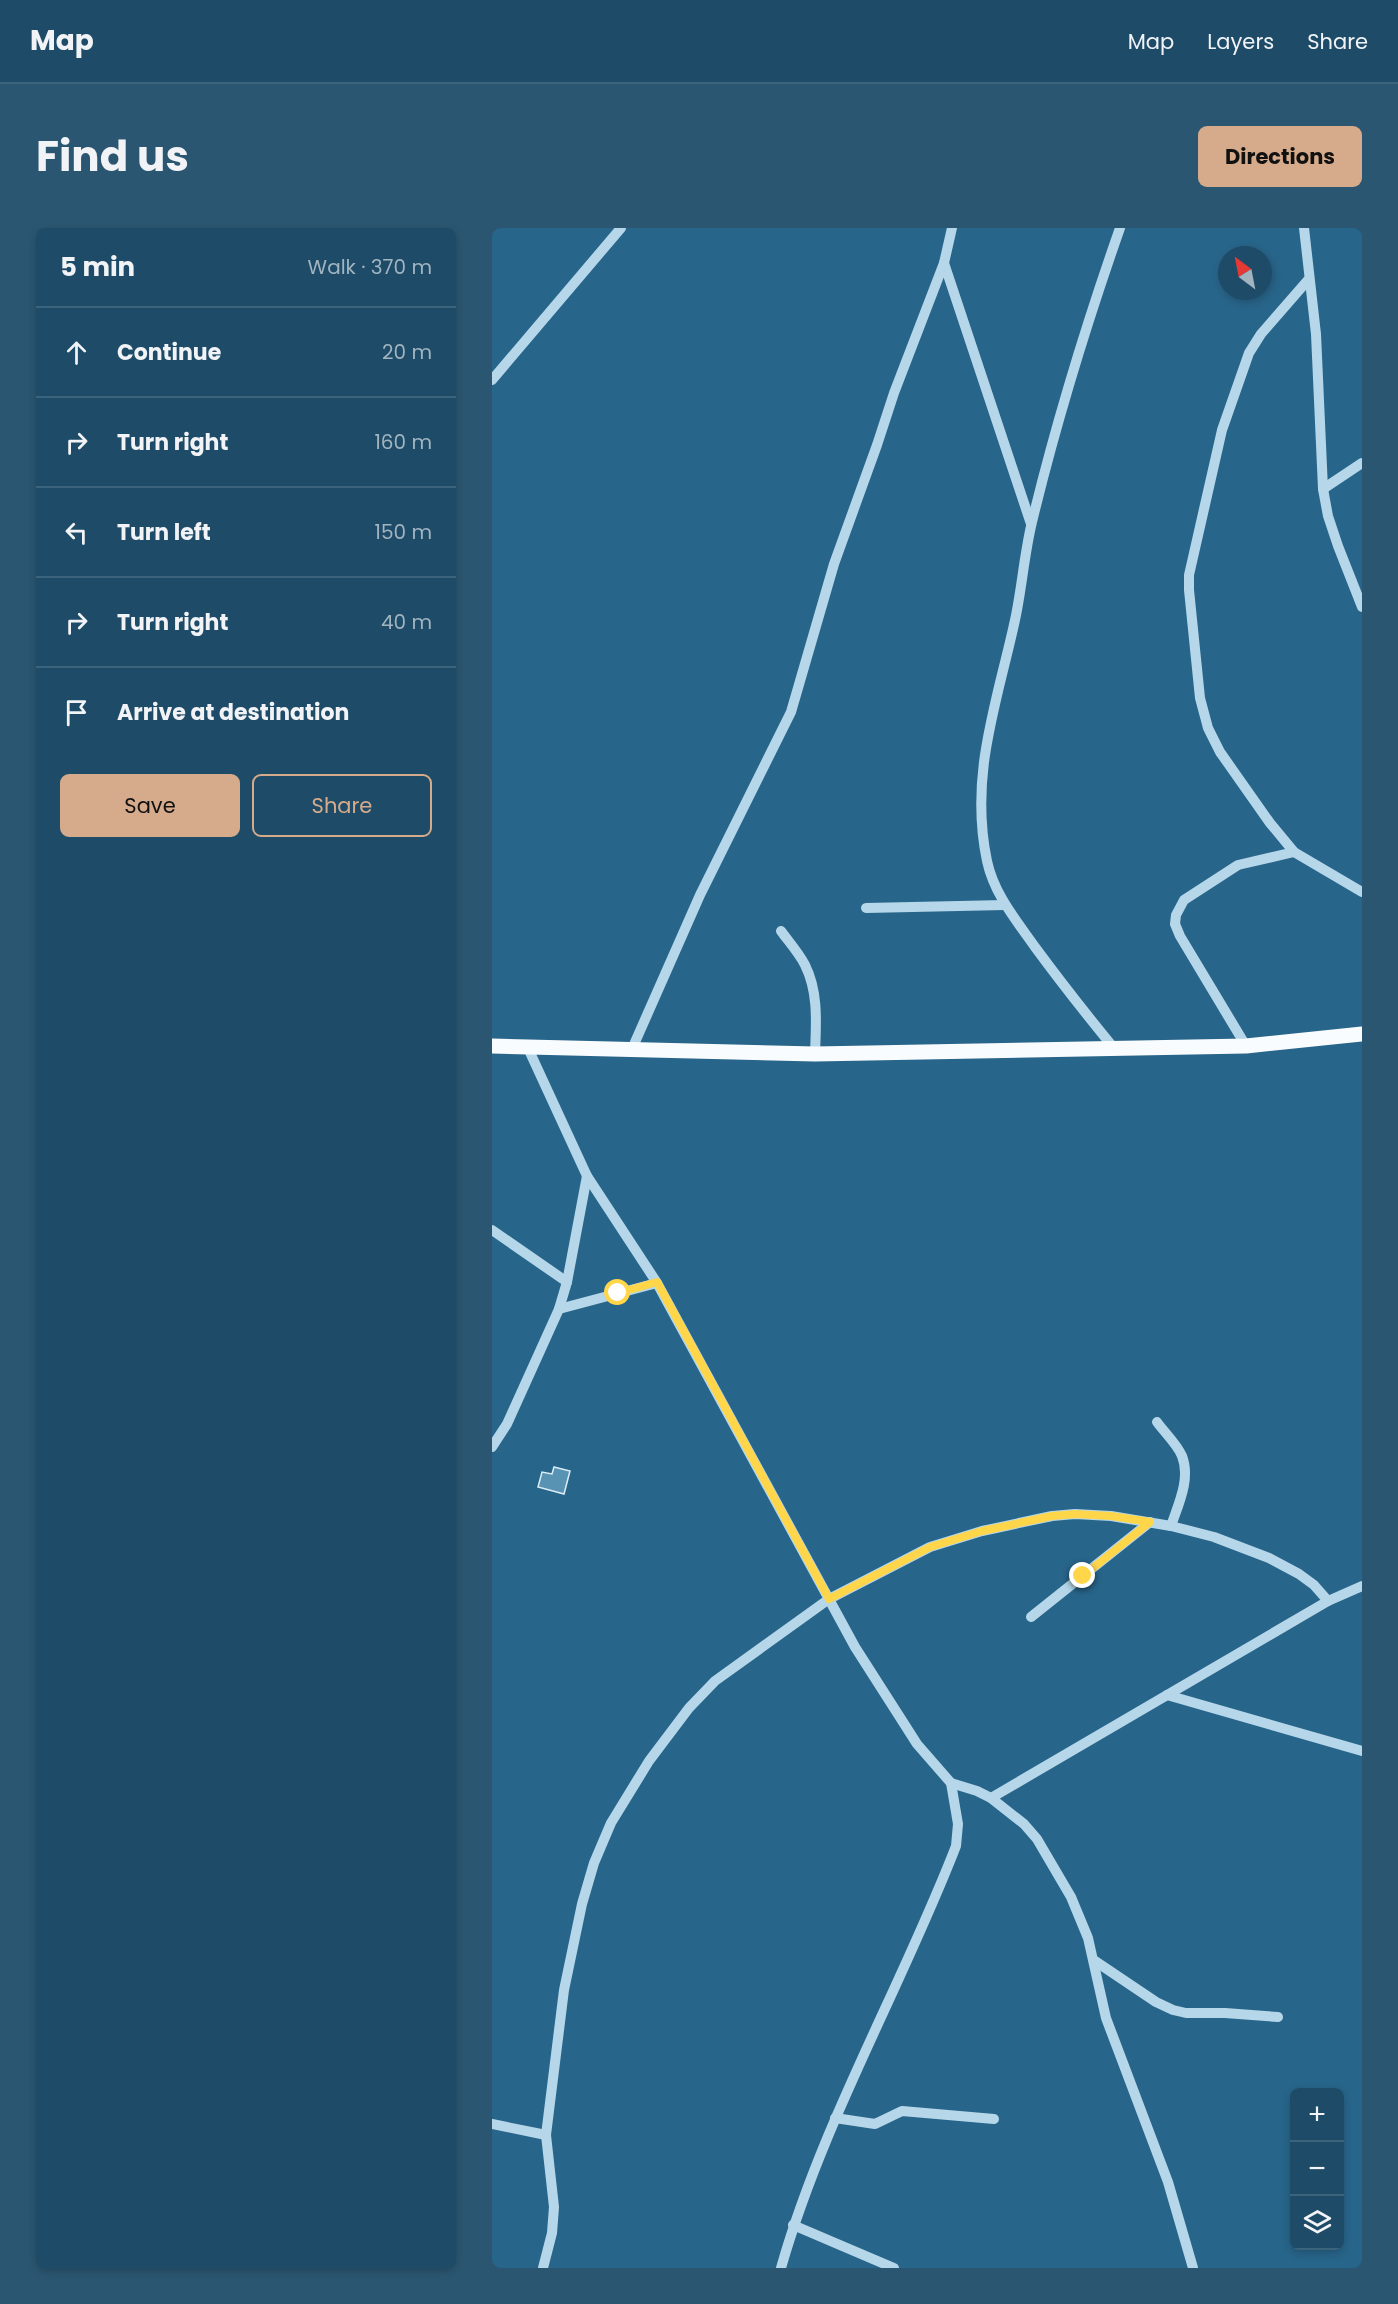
<!DOCTYPE html>
<meta charset="utf-8">
<style>
:root{--surface:#1e4c68;--page:#2b5671;--text:#f1f3f6;--muted:#a1b4c0;--line:#3c637c;--accent:#d6ab8b}
body{margin:0;font-family:Poppins,sans-serif;background:var(--page);color:var(--text)}
.controls{position:absolute;right:18px;bottom:18px;display:grid;overflow:hidden;border-radius:9px;box-shadow:0 3px 9px #0003}
.controls button{width:54px;height:54px;display:grid;place-items:center;padding:0;border:0;border-bottom:2px solid var(--line);background:var(--surface);color:var(--text);font:30px sans-serif}
.compass{position:absolute;left:726px;top:18px;width:54px;height:54px;border-radius:50%;background:var(--surface);box-shadow:0 3px 9px #0003;rotate:328deg}
.stop{position:absolute;width:18px;height:18px;margin:-14px;border:4px solid #ffd54a;border-radius:50%;background:#fff}
.stop.end{background:#ffd54a;border-color:#fff;box-shadow:0 2px 6px #0008}
.list{margin:0;padding:0;list-style:none}
h2{display:flex;justify-content:space-between;align-items:center;height:78px;margin:0;padding:0 24px;font-size:26px}
h2 small{font-size:20px;font-weight:400;color:var(--muted)}
.list li{display:grid;grid-template-columns:39px 1fr auto;gap:18px;align-items:center;box-sizing:border-box;height:90px;padding:0 24px;border-top:2px solid var(--line)}
.list b{display:block;font-size:22px;white-space:nowrap}
.list em{font-size:20px;font-style:normal;color:var(--muted)}
.actions{display:flex;gap:12px;padding:18px 24px}
.actions a{flex:1;padding:14px 0;border:2px solid var(--accent);border-radius:9px;text-align:center;font-size:21px;color:var(--accent)}
.actions .main{background:var(--accent);color:#111}
.icon{flex:none;width:33px;height:33px;fill:none;stroke:currentColor;stroke-width:2;stroke-linecap:round;stroke-linejoin:round}
.map{position:relative;flex:none;width:870px;height:2040px;overflow:hidden;border-radius:9px}
header{display:flex;align-items:center;gap:36px;box-sizing:border-box;height:84px;padding:0 30px;background:var(--surface);border-bottom:2px solid var(--line)}
header strong{font-size:28px}
nav{display:flex;gap:33px;margin-inline-start:auto;font-size:21px}
.intro{display:flex;align-items:center;justify-content:space-between;box-sizing:border-box;height:144px;padding:0 36px}
h1{margin:0;font-size:42px}
.button{padding:15px 27px;border-radius:9px;background:var(--accent);color:#111;font-size:21px;font-weight:700}
main{display:flex;gap:36px;padding:0 36px}
aside{flex:1;background:var(--surface);border-radius:9px;box-shadow:0 3px 9px #0003}
.map>svg:first-child{display:block}
.building{fill:#5993b4;stroke:#daedf7;stroke-width:1.5}
.lines{fill:none;stroke-linecap:round;stroke-linejoin:round}
.minor{stroke:#b6d7e9;stroke-width:10}
.major{stroke:#f9fcfe;stroke-width:15}
.route{stroke:#ffd54a;stroke-width:8}
</style>
<header>
<strong>Map</strong>
<nav><a>Map</a><a>Layers</a><a>Share</a></nav>
</header>
<div class="intro"><h1>Find us</h1><a class="button">Directions</a></div>
<main>
<aside>
<h2>5 min<small>Walk · 370 m</small></h2>
<ul class="list">
<li><svg class="icon" aria-label="ahead" viewBox="0 0 24 24"><path d="M12 20V5M6 11l6-6 6 6"/></svg><div><b>Continue</b></div><em>20 m</em></li>
<li><svg class="icon" aria-label="right" viewBox="0 0 24 24"><path d="M7 20v-9h11M14 6l5 5-5 5"/></svg><div><b>Turn right</b></div><em>160 m</em></li>
<li><svg class="icon" aria-label="left" viewBox="0 0 24 24"><path d="M17 20v-9H6M10 6l-5 5 5 5"/></svg><div><b>Turn left</b></div><em>150 m</em></li>
<li><svg class="icon" aria-label="right" viewBox="0 0 24 24"><path d="M7 20v-9h11M14 6l5 5-5 5"/></svg><div><b>Turn right</b></div><em>40 m</em></li>
<li><svg class="icon" aria-label="arrive" viewBox="0 0 24 24"><path d="M6 21V4h12l-3 4 3 4H6"/></svg><div><b>Arrive at destination</b></div></li>
</ul>
<div class="actions"><a class="main">Save</a><a>Share</a></div>
</aside>
<div class="map">
<svg width="870" height="2040" viewBox="0 0 870 2040">
<rect width="100%" height="100%" fill="#28658a"/>
<polygon class="building" points="62,1239 78,1243 72,1266 46,1259 50,1244 60,1246"/>
<g class="lines">
<g class="minor">
<polyline points="812,0 824,106 831,261 836,288 846,318 870,379"/>
<polyline points="452,35 539,296"/>
<polyline points="816,52 769,106 757,125 730,202 697,347 697,362 708,470 716,500 728,524 778,595 802,624 870,664"/>
<polyline points="0,152 129,0"/>
<polyline points="831,261 870,235"/>
<polyline points="374,680 513,677"/>
<path d="M289 703C297 714 307 725 313 737 327 765 324 797 323 826"/>
<path d="M35 818 95 948 165 1055 363 1419 425 1516 459 1555 466 1596 464 1618C409 1760 331 1893 289 2040"/>
<polyline points="754,818 688,708 683,696 684,687 692,672 746,637 802,624"/>
<path d="M621 819C594 786 568 753 543 719 524 692 502 666 495 633 477 547 505 475 523 392 530 360 532 327 540 294 564 195 594 97 628 0"/>
<polyline points="140,821 208,667 299,484 342,336 385,217 402,165 452,35 460,0"/>
<polyline points="0,1002 75,1054"/>
<polyline points="67,1081 165,1055"/>
<path d="M665 1194C672 1204 685 1216 690 1228 699 1251 686 1277 679 1298"/>
<polyline points="0,1219 15,1196 67,1081 75,1054 95,948"/>
<polyline points="539,1389 658,1294"/>
<polyline points="675,1467 870,1523"/>
<polyline points="459,1555 485,1563 499,1570 532,1596 545,1611 579,1669 596,1710 614,1790 676,1954 701,2040"/>
<polyline points="499,1570 836,1373 870,1358"/>
<polyline points="603,1733 664,1774 681,1782 694,1785 733,1785 786,1789"/>
<polyline points="343,1890 383,1896 410,1883 502,1891"/>
<polyline points="0,1896 54,1907"/>
<polyline points="301,1997 402,2040"/>
<polyline points="51,2040 60,2005 62,1979 54,1907 72,1762 90,1676 102,1635 119,1595 157,1533 197,1480 223,1453 337,1371 438,1319 490,1303 560,1288 583,1286 619,1288 679,1298 722,1309 777,1330 807,1346 822,1357 836,1373"/>
</g>
<polyline class="major" points="0,818 323,826 754,818 870,806"/>
</g>
<g class="lines">
<polyline class="route" points="126,1065 165,1054 337,1371 438,1319 490,1303 560,1288 583,1286 619,1288 658,1294 591,1348"/>
</g>
</svg>
<div class="controls">
<button>+</button>
<button>−</button>
<button><svg class="icon" aria-label="layers" viewBox="0 0 24 24"><path d="M12 4l9 5-9 5-9-5zM3 14l9 5 9-5"/></svg></button>
</div>
<svg class="compass" viewBox="-18 -18 36 36"><path d="M0-13l5 13h-10z" fill="#e53935"/><path d="M0 13l5-13h-10z" fill="#a1b4c0"/></svg>
<div class="stop" style="left:126px;top:1065px"></div>
<div class="stop end" style="left:591px;top:1348px"></div>
</div>
</main>
